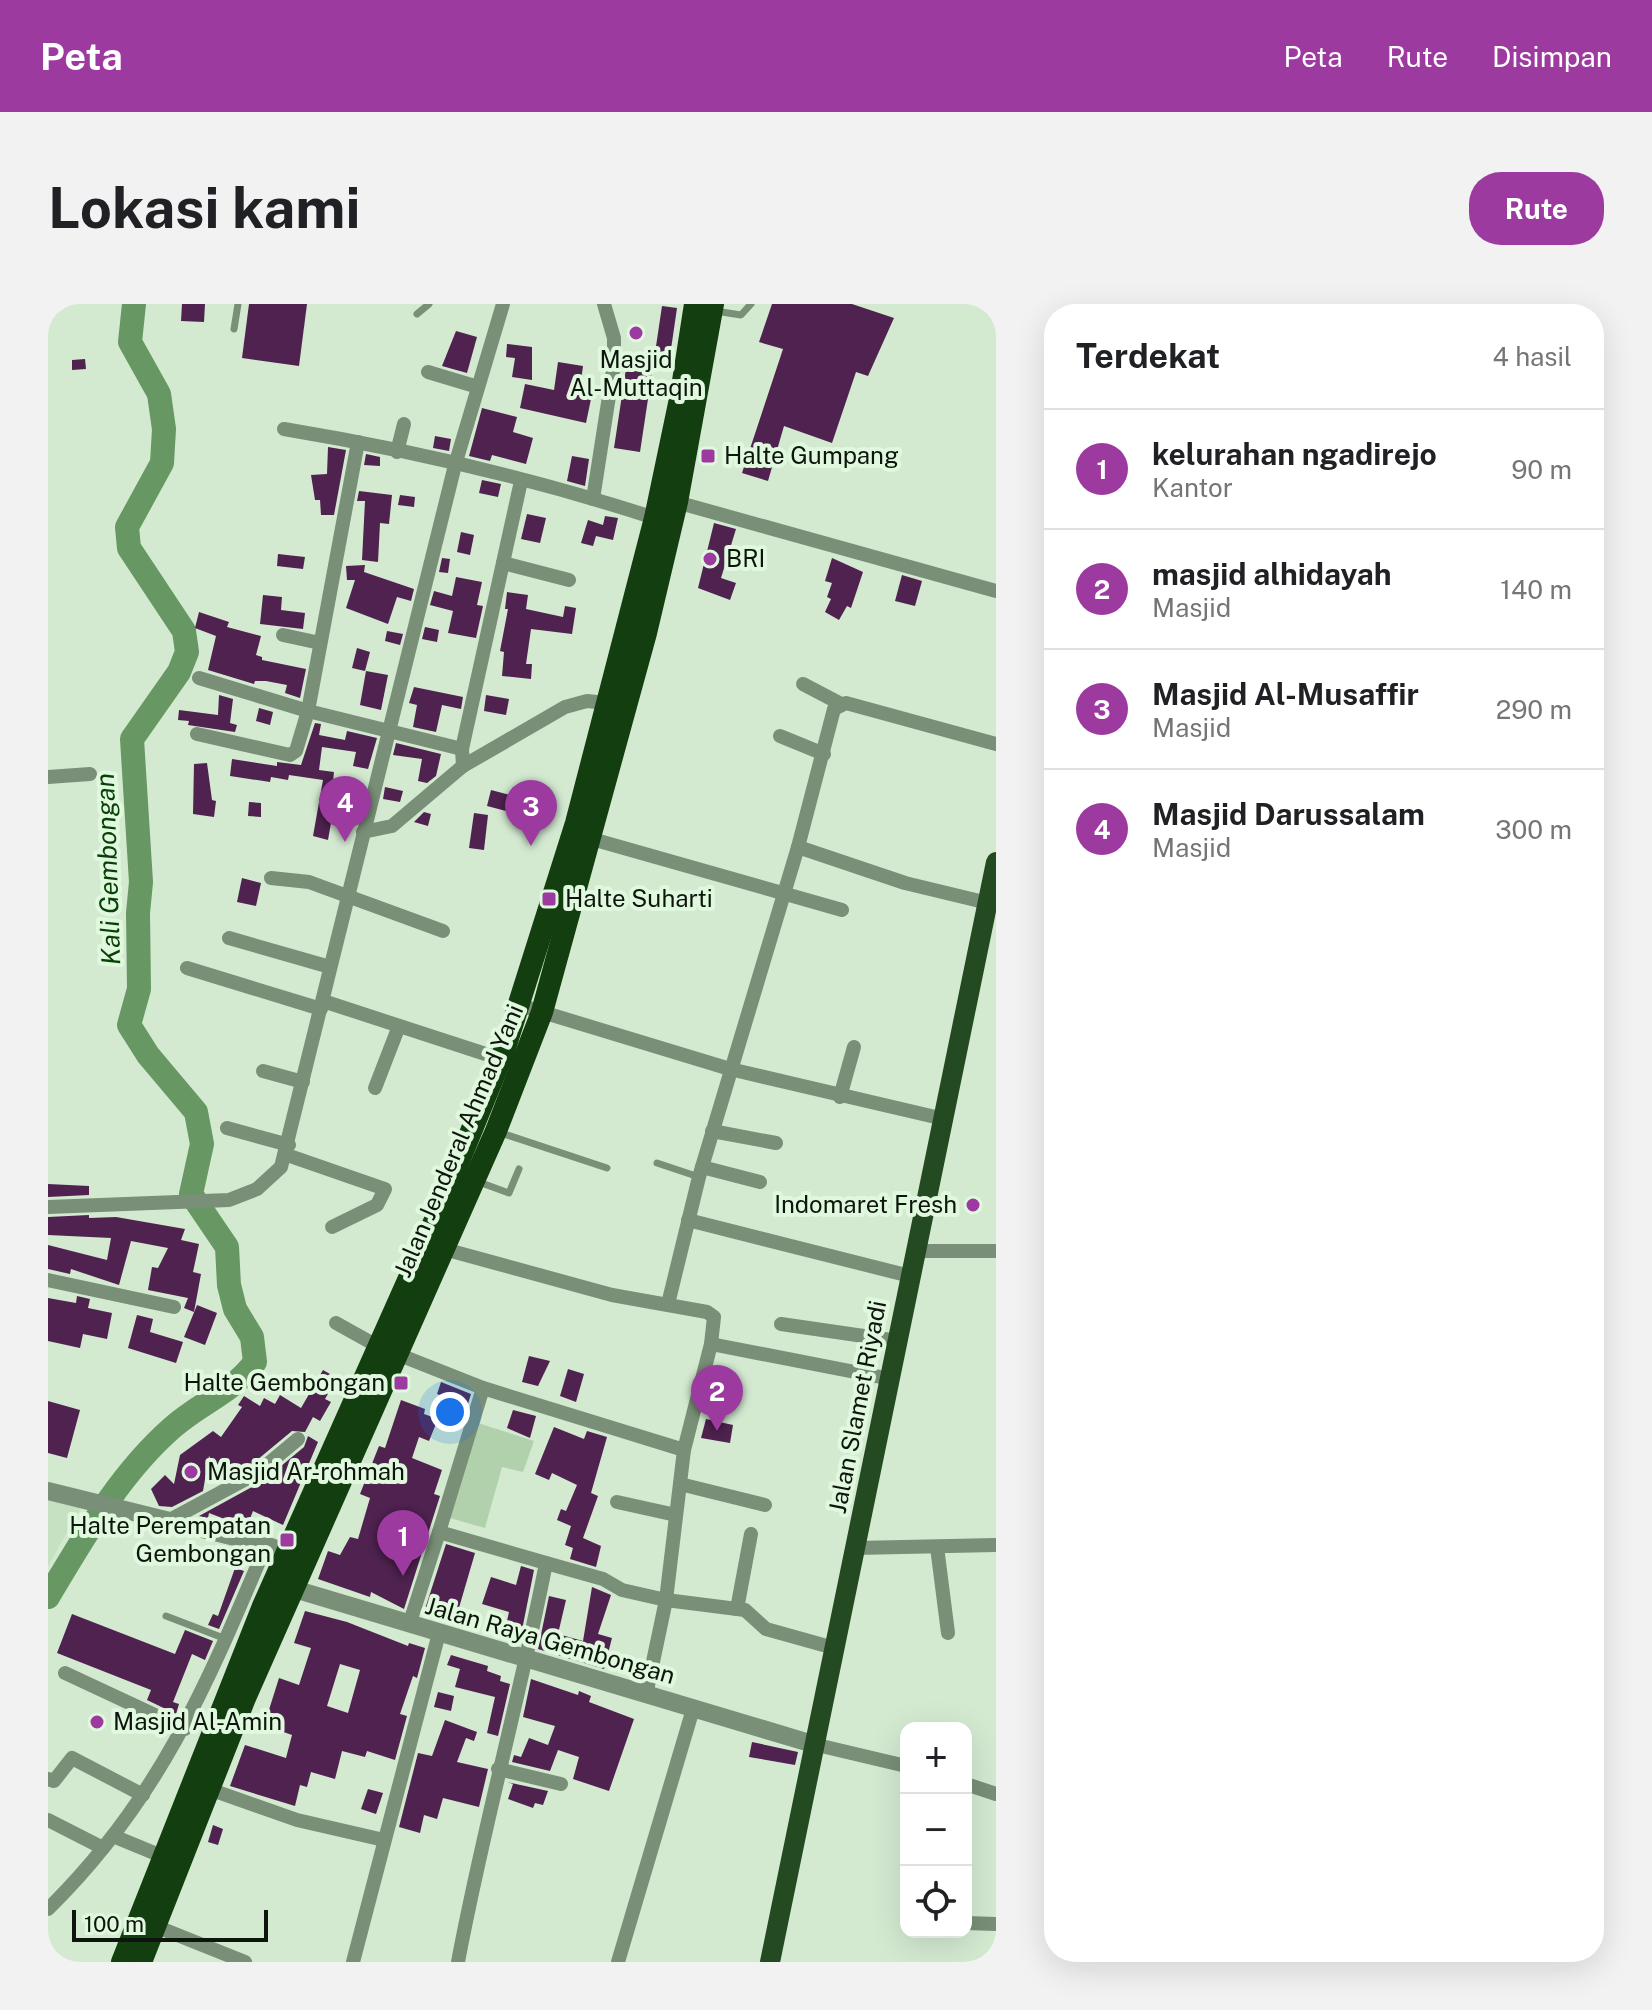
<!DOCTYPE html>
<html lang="id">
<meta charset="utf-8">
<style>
:root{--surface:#fff;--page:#f2f2f2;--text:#202124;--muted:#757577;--line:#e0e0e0;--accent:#9d3aa0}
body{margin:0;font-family:"Public Sans",sans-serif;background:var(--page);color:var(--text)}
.controls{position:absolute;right:24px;bottom:24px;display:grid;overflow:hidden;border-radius:16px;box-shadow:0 8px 32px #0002}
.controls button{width:72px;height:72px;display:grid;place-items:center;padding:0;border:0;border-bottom:2px solid var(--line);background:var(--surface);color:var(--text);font:40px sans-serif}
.scale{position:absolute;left:24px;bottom:20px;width:196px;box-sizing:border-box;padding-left:8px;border:4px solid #0d150c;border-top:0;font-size:22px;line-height:28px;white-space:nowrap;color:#0d150c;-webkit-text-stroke:6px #e0f8de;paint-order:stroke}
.you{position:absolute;left:402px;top:1108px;width:28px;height:28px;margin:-20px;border:6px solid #fff;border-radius:50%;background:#1a73e8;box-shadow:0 0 0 12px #1a73e833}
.badge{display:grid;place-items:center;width:52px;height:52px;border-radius:50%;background:var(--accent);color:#fff;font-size:26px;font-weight:700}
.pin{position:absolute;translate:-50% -66px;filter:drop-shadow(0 2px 4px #0008)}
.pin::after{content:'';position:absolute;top:42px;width:28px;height:24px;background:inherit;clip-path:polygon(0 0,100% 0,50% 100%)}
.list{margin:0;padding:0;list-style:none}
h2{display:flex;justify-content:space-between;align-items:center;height:104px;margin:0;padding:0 32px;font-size:34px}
h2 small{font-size:26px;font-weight:400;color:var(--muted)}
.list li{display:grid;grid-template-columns:52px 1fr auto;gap:24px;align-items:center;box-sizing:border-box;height:120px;padding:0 32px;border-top:2px solid var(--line)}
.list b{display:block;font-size:30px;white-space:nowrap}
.list p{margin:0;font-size:26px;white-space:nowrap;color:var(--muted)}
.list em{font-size:26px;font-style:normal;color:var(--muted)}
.icon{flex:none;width:44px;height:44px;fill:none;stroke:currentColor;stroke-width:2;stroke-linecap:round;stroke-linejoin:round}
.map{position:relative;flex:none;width:948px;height:1658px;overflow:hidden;border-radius:32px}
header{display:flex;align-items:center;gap:48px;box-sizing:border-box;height:112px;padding:0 40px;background:var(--accent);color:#fff}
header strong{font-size:38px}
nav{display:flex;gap:44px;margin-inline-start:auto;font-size:28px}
.intro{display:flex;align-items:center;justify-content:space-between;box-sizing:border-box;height:192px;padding:0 48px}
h1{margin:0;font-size:56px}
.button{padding:20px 36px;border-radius:32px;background:var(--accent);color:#fff;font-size:28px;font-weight:700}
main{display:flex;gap:48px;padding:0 48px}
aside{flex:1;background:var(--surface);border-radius:32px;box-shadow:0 8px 32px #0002}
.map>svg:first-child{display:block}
.built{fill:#c5e1c1}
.green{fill:#b0d1ac}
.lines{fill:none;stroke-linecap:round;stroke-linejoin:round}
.river{stroke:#679762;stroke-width:24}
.building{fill:#4f2250;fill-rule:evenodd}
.service{stroke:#798f77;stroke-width:7}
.minor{stroke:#798f77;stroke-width:14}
.tertiary{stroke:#798f77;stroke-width:18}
.primary{stroke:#244a21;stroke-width:20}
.trunk{stroke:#123e10;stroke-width:22}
.poi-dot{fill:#9d3aa0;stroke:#e0f8de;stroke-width:3}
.labels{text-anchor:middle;stroke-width:8;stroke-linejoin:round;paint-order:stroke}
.poi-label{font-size:24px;fill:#0d150c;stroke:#e0f8de;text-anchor:start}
.street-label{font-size:24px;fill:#0d150c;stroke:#e0f8de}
.water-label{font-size:26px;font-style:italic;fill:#0a3f08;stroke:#e0f8de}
</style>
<header>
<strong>Peta</strong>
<nav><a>Peta</a><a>Rute</a><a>Disimpan</a></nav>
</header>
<div class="intro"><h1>Lokasi kami</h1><a class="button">Rute</a></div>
<main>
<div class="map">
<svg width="948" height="1658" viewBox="0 0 948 1658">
<rect width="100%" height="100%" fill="#d3ead1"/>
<polygon class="built" points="0,1192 34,1202 0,1262"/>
<polygon class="green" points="427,1118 486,1137 475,1168 454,1163 437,1224 398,1213"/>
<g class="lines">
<path class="river" d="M0 1293C36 1233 72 1169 125 1123 152 1099 185 1088 207 1058L204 1033 187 1005 181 981 179 943 143 890 154 840 148 808 100 751 81 721 91 685 90 609 93 578 84 435 131 368 139 348 136 327 81 244 79 223 114 159 116 125 111 90 82 38 86 0"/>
</g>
<g class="building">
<polygon points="134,0 157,0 156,18 133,17"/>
<polygon points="201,0 259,0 251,62 194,54"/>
<polygon points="724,0 804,0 846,14 820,72 808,68 784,139 736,122 720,177 694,169 735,45 711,38"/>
<polygon points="614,2 629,4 622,52 607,49"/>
<polygon points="408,27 429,33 419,69 394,62"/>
<polygon points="459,40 484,43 484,76 464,73 467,54 458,53"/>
<polygon points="37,55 38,65 24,66 24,56"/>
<polygon points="510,58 535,62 531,92 543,95 538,119 472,104 477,80 506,86"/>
<polygon points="579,58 605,62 592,148 566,144"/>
<polygon points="434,104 469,113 465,128 485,134 478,160 444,151 442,157 421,152"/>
<polygon points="387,132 403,135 401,147 385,144"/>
<polygon points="280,143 298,146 286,211 273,211 272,196 267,196 263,171 279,170"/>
<polygon points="318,150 332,153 332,162 316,161"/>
<polygon points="524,152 541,155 537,182 519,177"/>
<polygon points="434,176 453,180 450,193 431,189"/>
<polygon points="311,187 344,191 341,220 332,219 330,258 314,256 317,197 309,197"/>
<polygon points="352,191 367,193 366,203 350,201"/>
<polygon points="479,210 498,214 492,239 473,235"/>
<polygon points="557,212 570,214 565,236 548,232 545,242 533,239 540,216 555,221"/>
<polygon points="666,219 688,225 673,274 688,279 682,296 650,284"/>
<polygon points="413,228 426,231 422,251 409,248"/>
<polygon points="230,250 257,253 255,265 229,262"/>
<polygon points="394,254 402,255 400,269 391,268"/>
<polygon points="784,254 815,268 803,304 799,302 791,316 777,308 783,295 779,293 784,279 777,277"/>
<polygon points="317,261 316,268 366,285 363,297 349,293 340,320 298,304 307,276 299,276 298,262"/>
<polygon points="854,271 874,277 867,302 847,297"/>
<polygon points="408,273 434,278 429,301 435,302 428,334 400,329 405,307 382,301 386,287 404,292"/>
<polygon points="459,288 480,291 478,305 515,313 517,302 528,304 524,330 483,325 478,360 484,360 483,375 454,372 456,348 452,347 460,305 457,305"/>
<polygon points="215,291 234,293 233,306 257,309 255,325 212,320"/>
<polygon points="151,308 181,318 179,323 213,332 208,351 214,353 214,356 258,365 252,394 237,389 239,381 218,377 207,377 206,380 160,366 168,332 147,324"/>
<polygon points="377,323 391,326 389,338 374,335"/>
<polygon points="339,327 355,330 352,341 337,337"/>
<polygon points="309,344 322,348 317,367 304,364"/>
<polygon points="318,367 340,371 333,406 312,401"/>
<polygon points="366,383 415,393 413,405 394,401 388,428 365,423 369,401 361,399"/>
<polygon points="171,391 185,395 182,419 189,421 187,428 140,421 141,417 130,416 131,406 170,411"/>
<polygon points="438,391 461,395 458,411 436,407"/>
<polygon points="211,404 225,408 222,421 208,417"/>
<polygon points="267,419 273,420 271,431 297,436 299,427 329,434 320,465 305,462 308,448 274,443 271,466 286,468 284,486 314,493 311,508 286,502 280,536 265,532 275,476 241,471 240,476 223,473 222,478 182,472 184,455 229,462 229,458 253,461"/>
<polygon points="348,439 393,450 388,472 379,479 370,477 374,455 345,451"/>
<polygon points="159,459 164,496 168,497 166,513 145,510 146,460"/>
<polygon points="337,483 355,487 352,498 335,495"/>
<polygon points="443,486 462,491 458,507 439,502"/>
<polygon points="201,498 213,499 213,513 200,512"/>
<polygon points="376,508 383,510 380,522 366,518"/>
<polygon points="426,509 440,511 436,546 421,544"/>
<polygon points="194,574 213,579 208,602 189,598"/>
<polygon points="0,880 41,882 41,891 0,893"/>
<polygon points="41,911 41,914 68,913 137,925 133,936 151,940 145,968 153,970 146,1008 136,1004 140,994 100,986 104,963 110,964 120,944 83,937 71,981 23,965 22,970 0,965 0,941 59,956 63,934 0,931 0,913"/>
<polygon points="29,992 42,995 40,1004 64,1009 59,1035 35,1030 32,1044 0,1037 0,994 28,999"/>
<polygon points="149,1001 169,1009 157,1041 136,1033"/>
<polygon points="89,1011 105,1015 102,1028 135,1038 128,1059 80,1044"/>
<polygon points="481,1052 502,1057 490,1082 474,1078"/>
<polygon points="520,1065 536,1070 528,1098 512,1092"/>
<polygon points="275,1066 289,1074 277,1095 283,1098 272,1117 265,1113 257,1128 244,1127 203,1161 175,1176 161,1152 155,1187 124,1203 111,1202 103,1185 117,1171 126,1180 132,1151 165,1127 173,1133 194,1103 190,1101 196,1092 212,1102 216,1094 227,1100 232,1091 253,1104"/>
<polygon points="393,1078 423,1090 415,1116 399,1111 405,1096 389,1090"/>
<polygon points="353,1096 377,1105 376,1110 390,1115 381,1137 371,1133 364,1154 394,1166 386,1190 392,1192 356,1305 323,1288 322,1293 270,1275 280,1247 292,1251 302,1233 310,1235 322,1194 312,1190 331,1142 337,1144"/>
<polygon points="0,1097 32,1106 19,1154 0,1149"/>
<polygon points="465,1106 488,1112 482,1134 459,1124"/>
<polygon points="658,1115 685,1121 682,1139 653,1134"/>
<polygon points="506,1123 536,1135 539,1127 559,1133 543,1189 550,1192 535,1234 553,1242 548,1263 522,1255 525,1244 517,1241 523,1222 509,1216 513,1205 518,1207 529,1181 504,1169 501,1176 487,1170"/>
<polygon points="260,1132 270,1138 235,1221 205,1207 200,1220 194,1218 192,1221 161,1209 160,1214 151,1212 215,1177 256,1143"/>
<polygon points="398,1240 427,1249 408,1314 377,1305"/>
<polygon points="473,1262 486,1266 474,1326 468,1324 464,1338 455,1335 461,1308 434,1300 443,1273 468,1281"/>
<polygon points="187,1264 196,1267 171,1325 160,1321 165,1310 170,1312"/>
<polygon points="544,1283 563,1291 550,1330 564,1334 556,1365 490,1345 501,1292 518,1296 510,1330 535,1337"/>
<path d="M257 1307 299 1318 360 1342 361 1339 377 1344 369 1374 365 1372 352 1410 359 1412 347 1456 319 1447 317 1453 294 1447 287 1475 263 1468 259 1483 252 1481 247 1502 182 1482 197 1441 238 1454 244 1431 213 1420 216 1408 220 1409 231 1374 251 1381 263 1344 246 1339ZM292 1360 312 1366 300 1409 279 1402Z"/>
<polygon points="24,1310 127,1350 137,1326 165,1337 157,1356 144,1350 125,1398 131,1400 128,1410 99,1396 103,1386 9,1349"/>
<polygon points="403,1351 440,1362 439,1367 453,1372 452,1377 462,1380 450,1432 439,1429 447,1393 407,1383 412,1365 399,1361"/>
<polygon points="483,1375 530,1391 531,1387 543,1392 541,1398 586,1415 561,1487 525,1475 531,1453 510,1446 502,1467 464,1458 466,1451 473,1453 481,1434 500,1441 507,1422 475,1413"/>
<polygon points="390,1388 406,1392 403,1407 386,1403"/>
<polygon points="397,1416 429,1428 426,1437 418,1434 409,1458 440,1465 431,1503 395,1494 389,1515 376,1511 372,1529 351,1523 370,1449 384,1452"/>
<polygon points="704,1438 750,1448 747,1461 701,1453"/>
<polygon points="459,1478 500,1487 495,1501 487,1499 485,1504 460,1495 465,1480"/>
<polygon points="320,1485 335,1489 328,1510 313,1505"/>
<polygon points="165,1521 175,1525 170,1541 160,1538"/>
</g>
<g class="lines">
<g class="service">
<polyline points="667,7 693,11 703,0"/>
<polyline points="369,10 381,0"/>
<polyline points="186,25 190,0"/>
<polyline points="450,828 559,864"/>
<polyline points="609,859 651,873"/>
<polyline points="428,877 461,889 471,865"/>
<polyline points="118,1312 178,1335"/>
</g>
<g class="minor">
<polyline points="380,68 430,83"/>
<path d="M236 125C363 146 491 176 613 216"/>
<polyline points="310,138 260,407 414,445"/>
<polyline points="349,148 356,120"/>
<polyline points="545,195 566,60 566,34 556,0"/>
<polyline points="621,196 948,287"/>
<polyline points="455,259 521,276"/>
<polyline points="235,331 272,339"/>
<polyline points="755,380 793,400"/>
<polyline points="149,430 242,451 248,447 260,407 151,374"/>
<polyline points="732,432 776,450"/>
<polyline points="415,462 414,445 473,177"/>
<polyline points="0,473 42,470"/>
<polyline points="315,528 344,522 415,462 517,403 539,397 559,399"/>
<polyline points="544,535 794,606"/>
<polyline points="750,543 857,579 940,599"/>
<polyline points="223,574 261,578 395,627"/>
<polyline points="181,634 282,663"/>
<polyline points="139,664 273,705"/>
<polyline points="275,697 459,757"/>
<polyline points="471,701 682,765 896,815"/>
<polyline points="215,767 255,778"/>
<polyline points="327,784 351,722"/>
<polyline points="792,793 806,743"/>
<polyline points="179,824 241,841"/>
<polyline points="664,827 728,839"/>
<polyline points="239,851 337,885 329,901 284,923"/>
<polyline points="654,863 712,878"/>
<polyline points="0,903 181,896 209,885 233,863 407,161 455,0"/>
<polyline points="640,916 862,972"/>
<polyline points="396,945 564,991 659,1008 666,1013 663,1040 843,1075"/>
<polyline points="869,947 948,947"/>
<polyline points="0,976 126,1003"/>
<polyline points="620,1000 651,873 750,543 786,405 798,399 948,440"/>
<polyline points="288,1019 331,1043"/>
<polyline points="733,1020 850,1037"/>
<polyline points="349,1050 435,1084 391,1228 498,1259"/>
<polyline points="435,1084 636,1146"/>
<polyline points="632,1180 717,1201"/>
<polyline points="569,1198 628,1211"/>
<polyline points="120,1217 209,1169 250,1135"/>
<polyline points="889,1243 900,1329"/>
<polyline points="808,1244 948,1241"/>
<polyline points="689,1305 703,1230"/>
<polyline points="361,1321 391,1228"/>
<polyline points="17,1369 137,1425"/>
<polyline points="598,1391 618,1296 636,1146 663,1040"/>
<polyline points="765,1440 858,1462"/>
<polyline points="450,1465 513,1480"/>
<polyline points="0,1475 6,1477 24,1454 95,1491"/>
<polyline points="918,1480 948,1490"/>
<polyline points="161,1485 249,1516 336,1536"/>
<polyline points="0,1516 55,1544"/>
<polyline points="65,1532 116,1553"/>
<path d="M0 1605C111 1496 159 1381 218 1241"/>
<polyline points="918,1619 948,1620"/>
<polyline points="107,1622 197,1658"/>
<polyline points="305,1658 391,1329"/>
<path d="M410 1658C435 1524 472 1393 498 1259L555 1275 574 1286 618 1296 697 1306 718 1325 786 1344"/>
<polyline points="570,1658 645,1405"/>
</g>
<g class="tertiary">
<polyline points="0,1187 211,1239 250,1252"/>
<polyline points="236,1282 765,1440"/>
</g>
<polyline class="primary" points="722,1658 948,558"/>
<g class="trunk">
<polyline points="74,1658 215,1302 386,918 456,747 528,519 607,214 633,90 647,0"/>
<polyline points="93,1658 197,1394 448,827 494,708 598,329 629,198 665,0"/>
</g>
</g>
<g class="poi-dot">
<circle cx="588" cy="29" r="8"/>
<rect x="652" y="144" width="16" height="16" rx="4"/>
<circle cx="662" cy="255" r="8"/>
<rect x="493" y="587" width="16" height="16" rx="4"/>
<circle cx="925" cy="901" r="8"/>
<rect x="345" y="1071" width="16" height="16" rx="4"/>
<circle cx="143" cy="1168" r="8"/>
<rect x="231" y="1228" width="16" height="16" rx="4"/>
<circle cx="49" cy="1418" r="8"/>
</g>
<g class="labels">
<g class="poi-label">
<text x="588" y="64" text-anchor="middle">Masjid<tspan x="588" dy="28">Al-Muttaqin</tspan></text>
<text x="676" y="160">Halte Gumpang</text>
<text x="678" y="263">BRI</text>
<text x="517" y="603">Halte Suharti</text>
<text x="909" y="909" text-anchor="end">Indomaret Fresh</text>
<text x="337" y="1087" text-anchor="end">Halte Gembongan</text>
<text x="159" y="1176">Masjid Ar-rohmah</text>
<text x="223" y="1230" text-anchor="end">Halte Perempatan<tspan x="223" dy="28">Gembongan</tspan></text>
<text x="65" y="1426">Masjid Al-Amin</text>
</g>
<g class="street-label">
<text transform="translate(411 837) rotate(-67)" y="8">Jalan Jenderal Ahmad Yani</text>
<text transform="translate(810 1103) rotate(-79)" y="8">Jalan Slamet Riyadi</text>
<text transform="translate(502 1337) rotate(16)" y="8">Jalan Raya Gembongan</text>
</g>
<g class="water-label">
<text transform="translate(60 565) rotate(-92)" y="9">Kali Gembongan</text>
</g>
</g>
</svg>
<div class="controls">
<button>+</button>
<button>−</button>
<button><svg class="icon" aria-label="locate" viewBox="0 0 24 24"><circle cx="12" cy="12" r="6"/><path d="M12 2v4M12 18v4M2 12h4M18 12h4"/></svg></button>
</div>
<div class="scale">100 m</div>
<div class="you"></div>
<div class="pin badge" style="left:355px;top:1272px">1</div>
<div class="pin badge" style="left:669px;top:1127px">2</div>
<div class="pin badge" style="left:483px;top:542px">3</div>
<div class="pin badge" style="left:297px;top:538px">4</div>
</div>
<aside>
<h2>Terdekat<small>4 hasil</small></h2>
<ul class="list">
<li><span class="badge">1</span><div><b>kelurahan ngadirejo</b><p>Kantor</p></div><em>90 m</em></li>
<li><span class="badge">2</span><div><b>masjid alhidayah</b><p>Masjid</p></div><em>140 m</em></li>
<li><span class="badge">3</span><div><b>Masjid Al-Musaffir</b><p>Masjid</p></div><em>290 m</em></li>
<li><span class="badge">4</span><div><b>Masjid Darussalam</b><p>Masjid</p></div><em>300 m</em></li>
</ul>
</aside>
</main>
